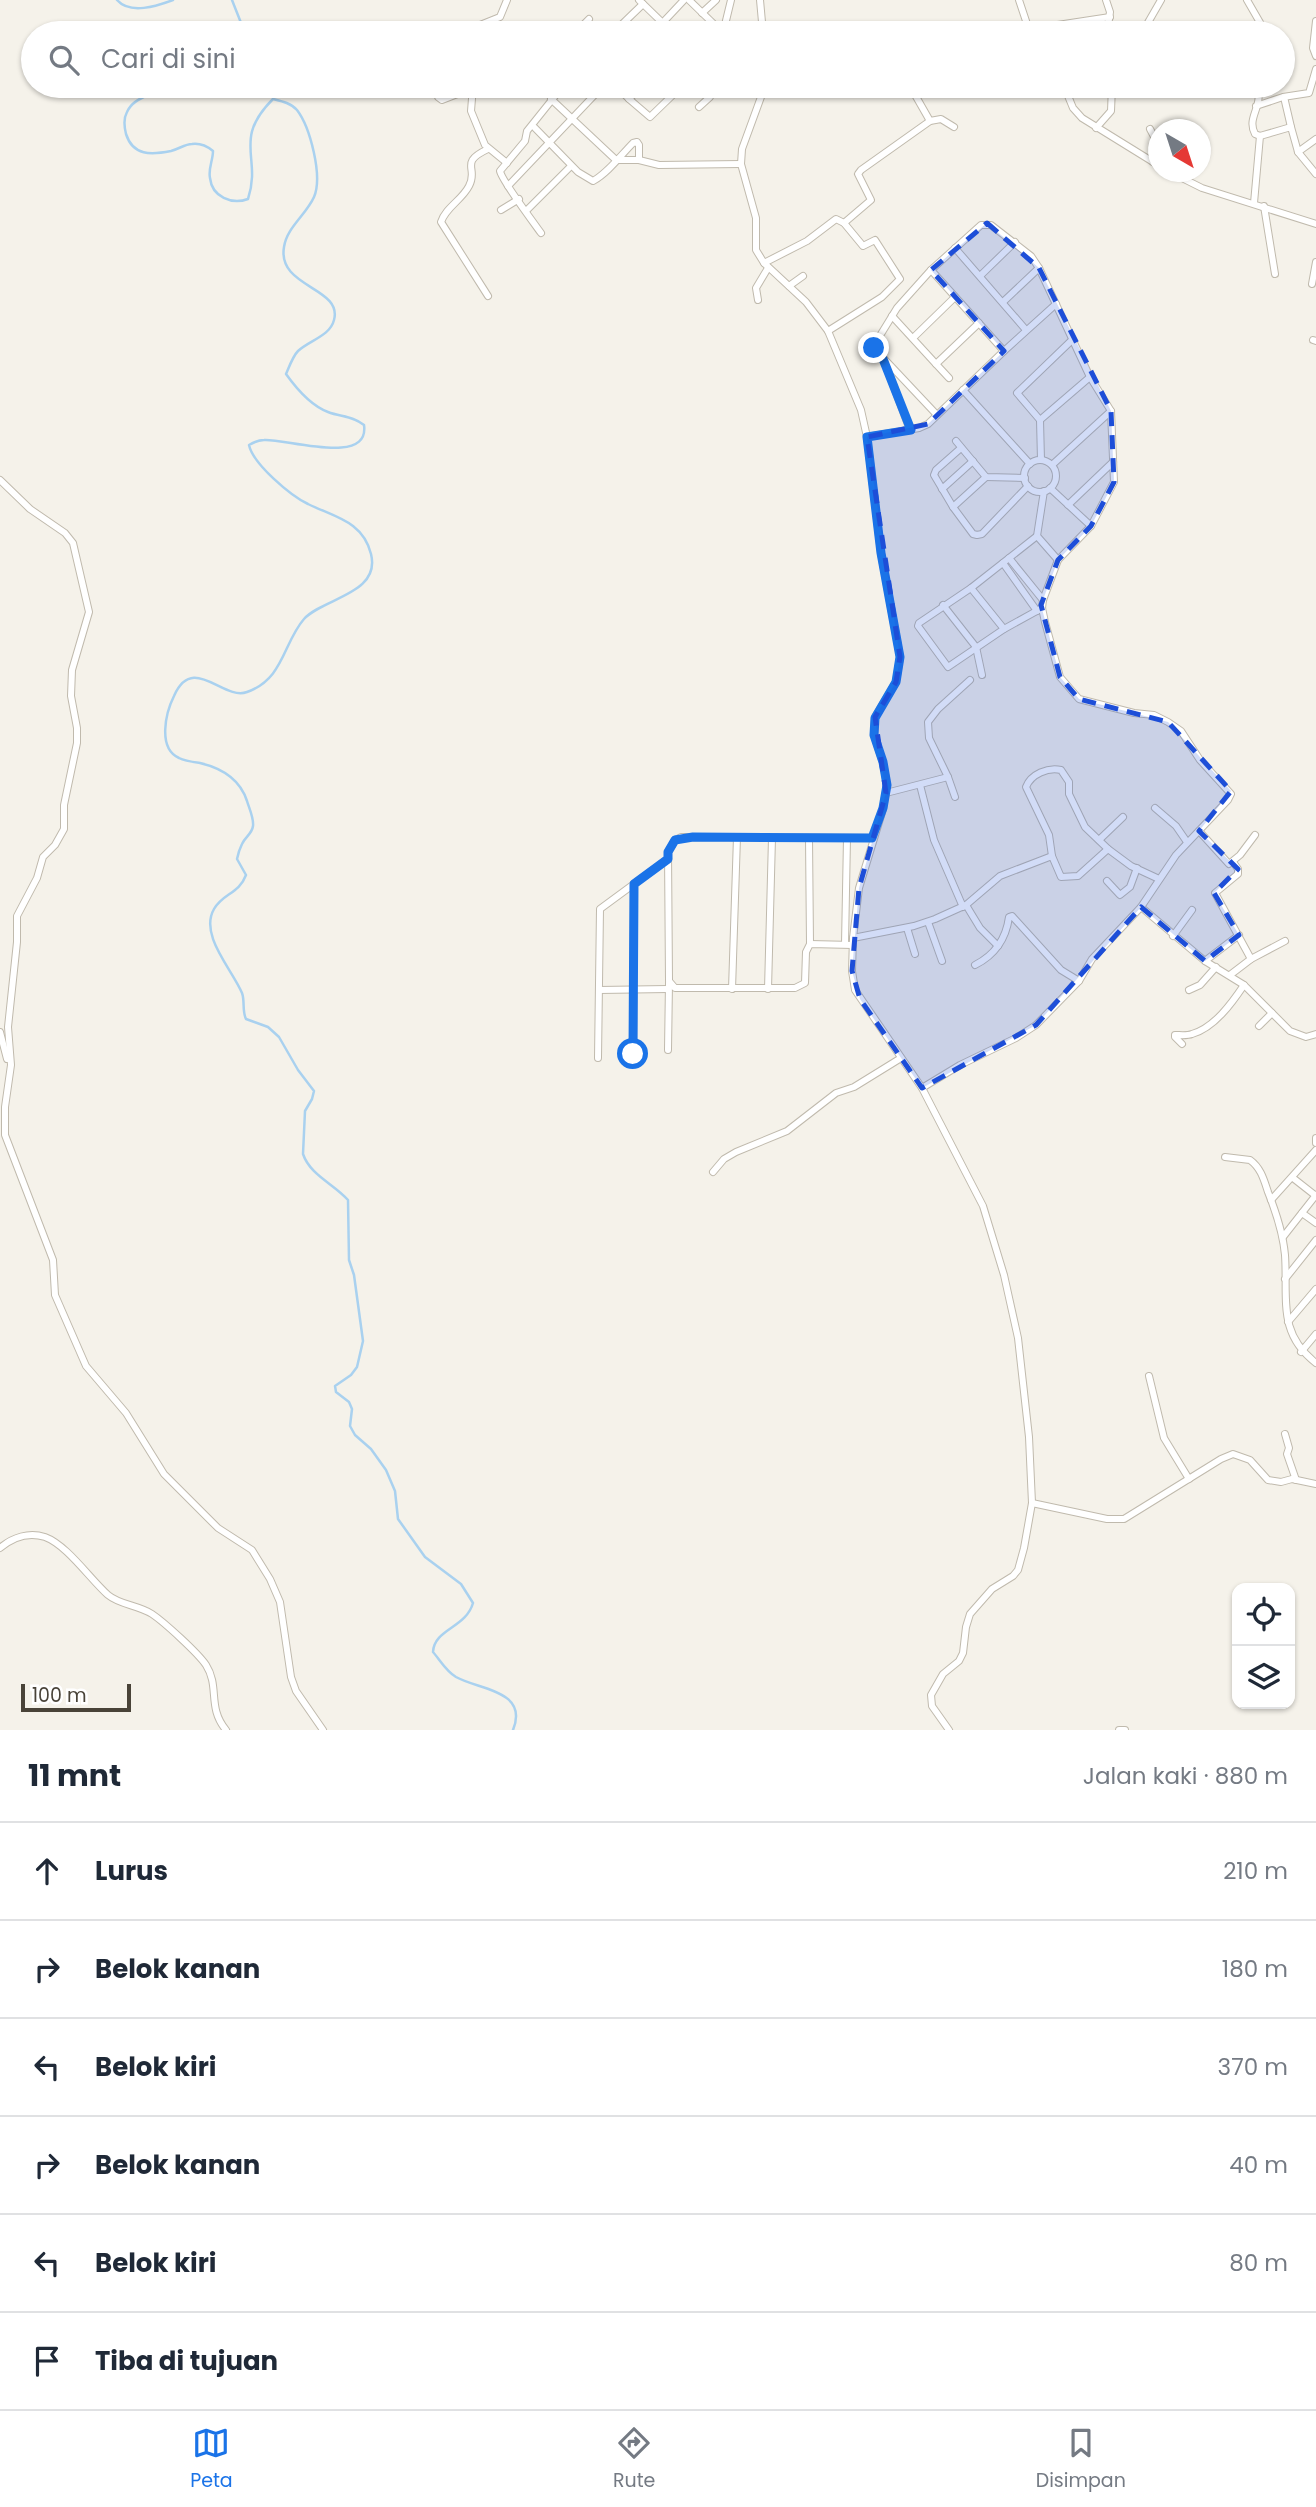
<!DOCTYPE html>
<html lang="id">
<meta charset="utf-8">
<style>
:root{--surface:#fff;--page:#f6f6f7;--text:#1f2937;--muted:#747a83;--line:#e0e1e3;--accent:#1a73e8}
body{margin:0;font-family:Poppins,sans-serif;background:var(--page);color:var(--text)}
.controls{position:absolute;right:21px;bottom:21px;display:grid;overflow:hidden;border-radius:14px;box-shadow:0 2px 5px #0004}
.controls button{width:63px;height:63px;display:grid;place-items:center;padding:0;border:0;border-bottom:2px solid var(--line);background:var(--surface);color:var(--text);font:35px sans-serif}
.compass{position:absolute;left:1148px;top:119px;width:63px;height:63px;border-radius:50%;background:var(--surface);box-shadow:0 2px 5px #0004;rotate:141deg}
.scale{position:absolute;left:21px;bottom:18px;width:110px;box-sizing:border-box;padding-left:7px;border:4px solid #494338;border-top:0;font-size:19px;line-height:24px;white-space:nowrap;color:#494338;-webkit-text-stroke:5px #fff;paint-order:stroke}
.stop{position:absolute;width:21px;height:21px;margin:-16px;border:5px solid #1a73e8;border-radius:50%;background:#fff}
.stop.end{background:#1a73e8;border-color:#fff;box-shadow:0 2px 7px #0008}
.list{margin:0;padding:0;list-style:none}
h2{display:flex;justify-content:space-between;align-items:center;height:91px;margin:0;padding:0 28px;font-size:30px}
h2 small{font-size:23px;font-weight:400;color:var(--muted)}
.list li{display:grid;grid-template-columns:46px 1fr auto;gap:21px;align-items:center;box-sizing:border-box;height:98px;padding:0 28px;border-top:2px solid var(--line)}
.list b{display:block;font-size:26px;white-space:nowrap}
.list em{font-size:23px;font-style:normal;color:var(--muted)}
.icon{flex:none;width:38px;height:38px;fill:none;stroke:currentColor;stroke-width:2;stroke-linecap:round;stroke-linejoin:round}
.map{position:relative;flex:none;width:1316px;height:1730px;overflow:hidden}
.search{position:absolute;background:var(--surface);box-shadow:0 2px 5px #0004;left:21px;right:21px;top:21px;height:77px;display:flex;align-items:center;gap:18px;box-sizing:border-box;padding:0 24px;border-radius:38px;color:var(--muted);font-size:26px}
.sheet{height:679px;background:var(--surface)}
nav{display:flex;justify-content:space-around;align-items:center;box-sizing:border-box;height:98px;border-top:2px solid var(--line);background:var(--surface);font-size:19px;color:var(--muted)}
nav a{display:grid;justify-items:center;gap:4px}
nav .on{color:var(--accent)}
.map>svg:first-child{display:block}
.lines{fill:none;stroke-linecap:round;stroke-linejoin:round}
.stream{stroke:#a9d1ef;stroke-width:2.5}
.minor-casing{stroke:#c0baad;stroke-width:8}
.minor{stroke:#fff;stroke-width:6}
.route{stroke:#1a73e8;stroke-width:9}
.marked{fill:#1d4ed8;fill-opacity:0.2;stroke:#1d4ed8;stroke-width:5;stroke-dasharray:14 9;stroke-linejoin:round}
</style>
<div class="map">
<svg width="1316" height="1730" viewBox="0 0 1316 1730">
<rect width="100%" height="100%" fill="#f5f2ea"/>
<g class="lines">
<g class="stream">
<path d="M117 0C130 15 157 6 173 0"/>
<polyline points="232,0 245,33"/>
<path d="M222 86 210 91 148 95C139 99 131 103 127 112 123 119 124 126 126 134 133 156 151 155 171 151 179 149 185 144 192 144 200 143 207 146 213 151 213 160 208 169 210 178 212 197 232 205 248 199 262 157 232 140 273 99 281 101 291 103 297 110 310 127 323 176 314 197 306 215 287 227 284 247 277 288 343 287 334 320 330 336 310 340 298 351 293 356 289 367 286 374 296 388 312 406 328 412 341 417 353 416 364 425 370 467 284 438 264 440 258 440 254 442 249 445 253 464 291 496 308 504 334 517 363 521 371 554 381 594 323 598 304 619 283 643 284 679 247 692 223 701 193 653 174 696 166 712 157 748 179 758 185 761 193 762 200 763 221 768 240 779 247 801 249 808 254 818 253 826 252 834 245 837 242 844 240 848 238 854 237 859L246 875C239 894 223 893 214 909 199 935 232 969 242 993 245 1001 242 1011 246 1019L268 1027 279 1037 298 1070 314 1091 312 1099 305 1111 303 1154C310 1175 334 1184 348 1200L349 1260 354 1275 363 1341 357 1367 351 1375 335 1386 336 1392 349 1402 352 1409 350 1426 355 1435 371 1449 386 1470 395 1491 398 1519 425 1557 461 1584 473 1603C466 1628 434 1629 433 1652 440 1660 446 1671 456 1677 479 1690 529 1690 513 1730"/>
</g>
<g class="minor-casing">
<g id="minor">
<polyline points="639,0 673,33"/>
<polyline points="689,0 723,33"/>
<polyline points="760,0 763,33"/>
<polyline points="1019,0 1030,33"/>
<polyline points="1106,0 1110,12 1107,33"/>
<polyline points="1247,0 1262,26 1263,33"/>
<polyline points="702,13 716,0"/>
<polyline points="1316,21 1313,48 1316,56"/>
<polyline points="1051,26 1110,17"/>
<polyline points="460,33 500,17 507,0"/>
<polyline points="575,33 589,19"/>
<polyline points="613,33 643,4"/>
<polyline points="653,33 684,0"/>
<polyline points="723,33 731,0"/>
<polyline points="1142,33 1161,0"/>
<polyline points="436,86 438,97 442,100 473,88"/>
<polyline points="473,86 471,111 485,145 507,163"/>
<polyline points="616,86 629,99 642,86"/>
<polyline points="765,86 742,149 741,164 756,218 756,250 764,263 806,302 828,331 861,410 867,437 881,553 900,657 896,682 875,717 874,735 883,763 887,785 883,809 859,888 853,938 852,971 855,990 922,1088 983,1206 1004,1275 1018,1338 1029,1437 1032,1503 1024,1548 1018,1570 1013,1576 992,1589 970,1614 966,1627 963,1653 959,1661 943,1674 931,1695 932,1706 949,1730"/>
<polyline points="910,86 930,121"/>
<polyline points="1064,86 1073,108 1082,118 1158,165"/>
<path d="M1257 86C1264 107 1246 117 1255 134L1260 136 1291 127 1298 152 1316 139"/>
<polyline points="1284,97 1291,127"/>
<polyline points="629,99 650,117 682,86"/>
<polyline points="1256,106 1283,97 1309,93 1316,69"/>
<polyline points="699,107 710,97 714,86"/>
<path d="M535 128 578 172 593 181C608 173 621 155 633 143L637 142 639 145V160H616L551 99"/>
<polyline points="1096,128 1111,111 1112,86"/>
<polyline points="1150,129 1158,144 1153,162"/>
<path d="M488 149C458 163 479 168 469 186 462 200 446 207 441 222L488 296"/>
<polyline points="1298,152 1316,174"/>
<polyline points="639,160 659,165 741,164"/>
<polyline points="1170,172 1202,188 1316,224"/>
<polyline points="508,186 603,86"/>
<polyline points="1254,203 1260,136"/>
<polyline points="1264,206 1275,274"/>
<polyline points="501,210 519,199"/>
<polyline points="526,211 571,166"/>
<polyline points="844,223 871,200 858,174 861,170 930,121 941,119 954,127"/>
<path d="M541 233C533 222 501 179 500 171L525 141 527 131 563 86"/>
<polyline points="955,248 1026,330"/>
<polyline points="764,263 807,241 836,219 844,223 863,246 875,240 900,279 882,297 828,331"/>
<polyline points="931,270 897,308 873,347 937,415"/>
<polyline points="980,276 1015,242"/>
<polyline points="1312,284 1316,262"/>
<polyline points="789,286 803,276"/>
<polyline points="758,300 756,288 768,268"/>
<polyline points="1003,302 1039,268"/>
<polyline points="892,316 936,364 979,323"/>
<polyline points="913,338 955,297"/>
<polyline points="1313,340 1316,341"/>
<polyline points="1004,351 1056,304"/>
<polyline points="885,363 910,430"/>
<polyline points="936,364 949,378"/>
<polyline points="963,390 1030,464"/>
<polyline points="1040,420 1090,377"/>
<polyline points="867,437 919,428 928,424 1004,351 931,270 981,225 991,225 1031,256 1039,268 1090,377 1111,411 1114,482 1091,526 1058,560 1043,600 1042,608 1045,622 1060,677 1079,699 1134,713 1154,715 1168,722 1181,731 1200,760 1231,794 1228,800 1176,855 1141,907 1092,959 1079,981 1036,1025 1016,1038 960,1065 922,1088"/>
<polyline points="956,441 986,477 1025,478"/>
<polyline points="961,448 936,470 934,475 953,507 973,534 977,535 982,534 1028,486"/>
<polyline points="1041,460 1040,420 1017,393 1071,341"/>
<circle cx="1040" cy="476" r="16"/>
<polyline points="1052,465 1111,411"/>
<polyline points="0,480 30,509 65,533 73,543 89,612 72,670 71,696 77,728 77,743 64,805 64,829 55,845 43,857 37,878 17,916 17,942 8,1027 11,1065 5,1107 5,1135 53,1260 55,1295 86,1366 126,1413 164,1474 218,1528 252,1550 270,1579 280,1602 291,1677 296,1691 323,1730"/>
<polyline points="1050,488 1091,526"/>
<polyline points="942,489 973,461"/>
<polyline points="1044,491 1037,536 1058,560"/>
<polyline points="1068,505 1113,462"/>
<polyline points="953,507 986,477"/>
<polyline points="1037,536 971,588 919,623 918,626 948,667 1004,629 1042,608"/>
<polyline points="1009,558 1043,600"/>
<polyline points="1003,563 1037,611"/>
<polyline points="971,588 1004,629"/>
<polyline points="943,605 976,647 982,675"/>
<polyline points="920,785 934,840 963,907"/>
<polyline points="886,793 948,777"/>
<polyline points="955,797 948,777 929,738 928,722 938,709 970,680"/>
<polyline points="1155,808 1176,826 1187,842"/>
<polyline points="1199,831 1229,864 1240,855 1255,835"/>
<polyline points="809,838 810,944"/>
<polyline points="1099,840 1123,817"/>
<path d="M1052 856 1049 835 1026 787C1031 774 1048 767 1061 770L1069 782V794L1085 827 1108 849 1131 866 1159 879"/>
<polyline points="1233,862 1238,869 1238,874 1215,893 1251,959"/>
<polyline points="1107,881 1120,895 1130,887 1137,868"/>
<polyline points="966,905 980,928 998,946"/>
<polyline points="1141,907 1205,961 1244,985 1290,1031 1306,1037 1316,1034"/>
<polyline points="928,922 942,961"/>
<polyline points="907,928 915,954"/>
<polyline points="1173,936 1192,910"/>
<polyline points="853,938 914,926 935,919 966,905 1000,876 1052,856 1061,877 1078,876 1108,849"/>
<polyline points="845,944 847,838"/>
<polyline points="853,945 810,944 806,952 805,983 795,988 675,988 669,981 668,852 675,840 681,837 872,838"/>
<polyline points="1205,961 1239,935"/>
<path d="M975 965C995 955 1006 939 1009 917L1012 916 1061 970 1079 981"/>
<polyline points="1230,975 1251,959 1285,941"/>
<polyline points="732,989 737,837"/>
<polyline points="768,989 772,838"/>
<polyline points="599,990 668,989"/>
<polyline points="1189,990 1200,985 1216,967"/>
<polyline points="1259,1026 1272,1013"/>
<polyline points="0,1032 7,1059"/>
<path d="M1182 1044 1175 1037V1035C1180 1035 1187 1036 1192 1034 1214 1028 1232 1003 1244 985"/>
<polyline points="668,1050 669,983"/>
<polyline points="633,1054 634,884"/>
<polyline points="598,1058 600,909 668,859"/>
<polyline points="1316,1138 1316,1143"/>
<path d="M1225 1157 1250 1160C1261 1168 1264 1180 1268 1192 1276 1212 1283 1233 1285 1255 1288 1299 1277 1333 1316 1363"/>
<polyline points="713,1172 724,1159 736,1152 787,1131 836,1093 854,1087 901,1058"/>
<polyline points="1293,1178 1316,1196"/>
<polyline points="1271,1200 1316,1150"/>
<polyline points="1302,1213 1316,1223"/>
<polyline points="1283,1237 1316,1195"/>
<polyline points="1285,1279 1316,1240"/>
<polyline points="1288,1322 1316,1289"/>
<polyline points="1301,1352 1316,1334"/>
<polyline points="1149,1376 1164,1438 1189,1479"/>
<polyline points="1285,1434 1289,1448 1287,1454 1296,1480"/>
<polyline points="1032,1503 1107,1519 1124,1519 1221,1459 1233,1454 1250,1460 1268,1480 1281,1482 1292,1479 1316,1484"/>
<path d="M0 1548C13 1537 29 1532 45 1537 67 1545 90 1579 108 1595 120 1605 138 1605 152 1614 164 1622 198 1653 206 1665 220 1687 207 1707 226 1730"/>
<polyline points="1119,1730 1125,1730"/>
</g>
</g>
<use href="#minor" class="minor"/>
</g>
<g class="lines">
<polyline class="route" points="633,1054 634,884 668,859 668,852 675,840 693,837 872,838 883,808 887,785 883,762 874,735 875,718 896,682 900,657 881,553 867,437 911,430 883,359 874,348"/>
</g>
<path class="marked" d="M987 223 1039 268 1111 411 1114 482 1091 526 1058 560 1041 605 1060 677 1079 699 1168 722 1231 791 1199 831 1238 869 1214 893 1239 935 1205 961 1141 907 1036 1025 922 1088 860 999 852 971 859 888 886 793 875 717 896 682 900 657 867 437 928 424 1004 351 931 270Z"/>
</svg>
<div class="controls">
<button><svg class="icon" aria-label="locate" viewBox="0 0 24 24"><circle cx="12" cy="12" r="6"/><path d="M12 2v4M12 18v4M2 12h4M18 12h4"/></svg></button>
<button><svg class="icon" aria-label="layers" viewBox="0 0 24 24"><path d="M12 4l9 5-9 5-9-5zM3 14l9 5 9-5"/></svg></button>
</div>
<svg class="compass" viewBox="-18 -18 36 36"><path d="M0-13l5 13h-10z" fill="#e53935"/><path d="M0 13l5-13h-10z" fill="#747a83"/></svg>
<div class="scale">100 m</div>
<div class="stop" style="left:633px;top:1054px"></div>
<div class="stop end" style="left:874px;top:348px"></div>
<div class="search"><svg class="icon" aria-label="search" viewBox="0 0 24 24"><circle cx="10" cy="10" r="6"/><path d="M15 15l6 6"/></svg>Cari di sini</div>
</div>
<section class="sheet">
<h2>11 mnt<small>Jalan kaki · 880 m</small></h2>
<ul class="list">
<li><svg class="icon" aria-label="ahead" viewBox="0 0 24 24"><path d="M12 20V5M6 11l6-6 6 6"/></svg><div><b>Lurus</b></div><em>210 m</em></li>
<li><svg class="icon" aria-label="right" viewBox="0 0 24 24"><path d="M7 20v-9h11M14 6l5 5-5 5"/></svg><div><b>Belok kanan</b></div><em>180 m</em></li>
<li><svg class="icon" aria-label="left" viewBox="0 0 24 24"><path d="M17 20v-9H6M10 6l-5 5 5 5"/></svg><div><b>Belok kiri</b></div><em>370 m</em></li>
<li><svg class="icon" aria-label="right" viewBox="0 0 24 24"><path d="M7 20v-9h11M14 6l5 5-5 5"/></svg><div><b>Belok kanan</b></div><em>40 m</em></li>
<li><svg class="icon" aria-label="left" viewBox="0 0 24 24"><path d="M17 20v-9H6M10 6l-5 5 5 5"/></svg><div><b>Belok kiri</b></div><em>80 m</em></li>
<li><svg class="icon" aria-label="arrive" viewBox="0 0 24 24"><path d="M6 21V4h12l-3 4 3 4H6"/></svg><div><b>Tiba di tujuan</b></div></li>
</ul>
</section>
<nav>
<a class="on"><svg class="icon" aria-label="map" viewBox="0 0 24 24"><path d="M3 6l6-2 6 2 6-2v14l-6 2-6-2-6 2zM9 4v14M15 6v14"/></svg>Peta</a>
<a><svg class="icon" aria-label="directions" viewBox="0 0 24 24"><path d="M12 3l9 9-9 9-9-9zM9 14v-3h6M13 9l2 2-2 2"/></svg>Rute</a>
<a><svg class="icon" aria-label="saved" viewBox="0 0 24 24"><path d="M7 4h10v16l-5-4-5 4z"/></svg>Disimpan</a>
</nav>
